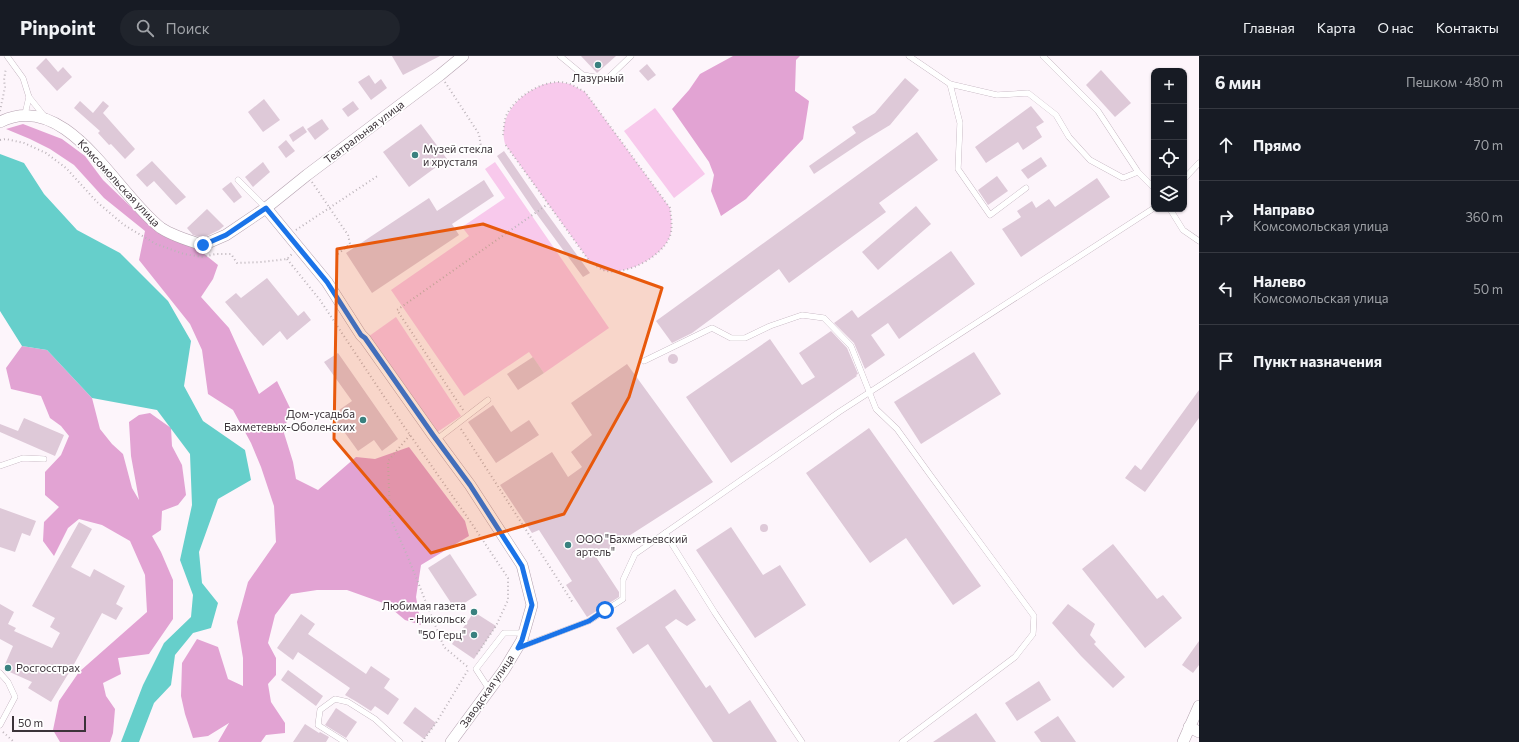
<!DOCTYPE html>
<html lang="ru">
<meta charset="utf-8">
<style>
:root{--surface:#171b24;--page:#20242c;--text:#f1f3f6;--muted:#9ea1a6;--line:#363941}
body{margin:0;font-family:Commissioner,sans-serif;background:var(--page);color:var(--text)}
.controls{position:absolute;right:12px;top:12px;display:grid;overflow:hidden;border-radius:8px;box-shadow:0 1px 3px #0004}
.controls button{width:36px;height:36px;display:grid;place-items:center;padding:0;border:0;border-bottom:1px solid var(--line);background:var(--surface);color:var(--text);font:20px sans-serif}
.scale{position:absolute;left:12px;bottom:10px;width:74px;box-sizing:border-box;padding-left:4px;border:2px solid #3b3339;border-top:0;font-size:11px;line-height:14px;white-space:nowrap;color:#3b3339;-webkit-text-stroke:3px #fff;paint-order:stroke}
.stop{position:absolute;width:12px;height:12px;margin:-9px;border:3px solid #1a73e8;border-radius:50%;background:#fff}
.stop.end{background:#1a73e8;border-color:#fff;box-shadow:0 1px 4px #0008}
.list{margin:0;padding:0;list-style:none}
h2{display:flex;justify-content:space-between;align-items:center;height:52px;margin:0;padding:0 16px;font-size:17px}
h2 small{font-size:13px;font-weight:400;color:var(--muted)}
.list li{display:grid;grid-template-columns:26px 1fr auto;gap:12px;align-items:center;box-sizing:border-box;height:72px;padding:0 16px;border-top:1px solid var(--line)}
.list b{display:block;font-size:15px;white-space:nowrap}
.list p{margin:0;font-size:13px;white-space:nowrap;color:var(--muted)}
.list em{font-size:13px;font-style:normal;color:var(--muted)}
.icon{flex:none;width:22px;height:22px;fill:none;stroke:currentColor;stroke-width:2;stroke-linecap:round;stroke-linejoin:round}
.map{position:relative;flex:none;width:1199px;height:686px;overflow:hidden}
header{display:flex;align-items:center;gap:24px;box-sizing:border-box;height:56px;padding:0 20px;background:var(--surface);border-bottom:1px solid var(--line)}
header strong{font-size:19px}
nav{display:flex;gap:22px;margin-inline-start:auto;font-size:14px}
.search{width:280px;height:36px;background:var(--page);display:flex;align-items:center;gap:10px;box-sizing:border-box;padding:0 14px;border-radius:22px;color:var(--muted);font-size:15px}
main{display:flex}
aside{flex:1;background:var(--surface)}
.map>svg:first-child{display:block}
.green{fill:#f8c9ec}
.forest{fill:#e2a3d3}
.water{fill:#66cfcb}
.building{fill:#dec9d8}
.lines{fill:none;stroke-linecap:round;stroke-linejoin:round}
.service-casing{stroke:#b4a1af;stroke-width:6}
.minor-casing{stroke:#b4a1af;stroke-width:12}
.path{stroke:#bcb4ba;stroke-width:2;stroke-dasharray:1 3;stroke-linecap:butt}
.service{stroke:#fff;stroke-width:5.5}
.minor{stroke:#fff;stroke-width:11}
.route{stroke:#1a73e8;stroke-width:5}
.marked{fill:#e8590c;fill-opacity:0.2;stroke:#e8590c;stroke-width:3;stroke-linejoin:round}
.poi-dot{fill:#39817f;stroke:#fff;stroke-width:1.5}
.labels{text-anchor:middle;stroke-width:3.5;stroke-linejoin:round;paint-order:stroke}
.poi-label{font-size:11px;fill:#3b3339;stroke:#fff;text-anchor:start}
.street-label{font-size:11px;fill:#3b3339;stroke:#fff}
</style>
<header>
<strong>Pinpoint</strong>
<div class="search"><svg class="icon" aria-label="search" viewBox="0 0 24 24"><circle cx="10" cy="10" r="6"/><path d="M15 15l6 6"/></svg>Поиск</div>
<nav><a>Главная</a><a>Карта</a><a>О нас</a><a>Контакты</a></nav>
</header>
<main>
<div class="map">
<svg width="1199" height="686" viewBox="0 0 1199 686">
<rect width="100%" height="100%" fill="#fdf5fb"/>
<g class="green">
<path d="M558 26 570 28 585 36 670 152C671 161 673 171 670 180 662 201 625 221 603 214 599 212 594 208 590 206L505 88C498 61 517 40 540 30 545 27 552 27 558 26Z"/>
<polygon points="655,52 705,118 674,142 624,75"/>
<polygon points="495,106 609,272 544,317 529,296 464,340 391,234 469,180 462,171 505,142 485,113"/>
<polygon points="396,261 461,360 433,379 365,283"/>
</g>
<g class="forest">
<polygon points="733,0 800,0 796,4 795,35 809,45 803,83 746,143 721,160 711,135 714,119 709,106 672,53 689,34 700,18"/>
<polygon points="23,68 62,83 85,100 103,124 156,175 198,193 218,209 213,223 201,241 229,272 259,338 277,325 290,352 284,377 293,406 296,423 318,434 356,401 375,403 409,391 465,465 469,480 421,509 416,541 421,569 405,564 386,548 347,534 317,534 291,538 275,559 268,587 276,602 276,619 268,628 271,646 285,667 285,677 266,679 261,686 218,686 229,667 208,680 193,682 185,658 181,640 182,607 197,583 218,591 228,623 243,630 243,602 237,566 248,526 276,486 274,450 261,411 251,387 233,354 208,338 202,294 190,268 139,204 145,175 104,142 74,109 50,93 30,83 6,73"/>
<polygon points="22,290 47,294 92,342 100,373 112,388 123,398 132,432 139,444 131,400 129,366 139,359 150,357 171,372 172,390 182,409 186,439 178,449 162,455 161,474 152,480 161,496 173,524 173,563 149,598 118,602 121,618 103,627 106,640 115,653 113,677 110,686 60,686 53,674 59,645 79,616 147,556 145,519 130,485 102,469 79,463 68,472 54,500 43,485 44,466 59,451 45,439 45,416 61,399 69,380 61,370 50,362 41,340 11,333 6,312"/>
</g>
<polygon class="water" points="0,98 24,107 44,138 77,174 120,197 168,245 191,285 184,330 203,365 245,394 251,424 218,443 199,496 202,527 218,547 211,572 193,577 175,599 171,629 154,647 139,686 121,686 143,629 164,587 191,561 193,539 180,504 192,449 190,398 157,354 92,342 47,294 22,290 0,255"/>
<g class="building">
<polygon points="392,0 440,0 403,19"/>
<polygon points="581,0 616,0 597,17"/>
<polygon points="46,2 58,16 63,11 72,21 57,35 36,12"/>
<polygon points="647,8 656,19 648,25 639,15"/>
<polygon points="1101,14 1131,47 1115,61 1086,29"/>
<polygon points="369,19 375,28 381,23 387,32 371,44 358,26"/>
<polygon points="905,22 919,34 890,69 862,86 814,118 809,110 856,77 852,71 875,57"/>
<polygon points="264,43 280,64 263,76 248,56"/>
<polygon points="80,45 93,57 103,45 109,50 103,57 135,93 125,103 111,88 109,89 98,77 100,75 74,52"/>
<polygon points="353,45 359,53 348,61 342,53"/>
<polygon points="1031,50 1044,66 1036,71 1042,81 1023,94 1018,86 986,107 975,91"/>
<polygon points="322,63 329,73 315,84 307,73"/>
<polygon points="421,68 447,103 409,131 383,96"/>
<polygon points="303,70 307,76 293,86 289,79"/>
<polygon points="917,76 938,104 879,147 886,156 789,227 779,213 692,277 672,287 656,265"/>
<polygon points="286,84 295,95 286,102 278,91"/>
<polygon points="504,95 543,152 590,217 583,221 533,153 497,100"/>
<polygon points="1041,101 1047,110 1028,123 1021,114"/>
<polygon points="152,105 186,141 176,149 154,125 147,131 136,119"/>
<polygon points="263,106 270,116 253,131 245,121"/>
<polygon points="997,120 1008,135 988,149 978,134"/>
<polygon points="1097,122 1110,141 1021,201 1002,173 1021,161 1017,155 1032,145 1036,152 1049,143 1055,151"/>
<polygon points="484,124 494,140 452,168 459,179 372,237 346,197 429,142 437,155"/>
<polygon points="231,126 242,141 234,147 222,133"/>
<polygon points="916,150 931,168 878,214 862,196"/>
<polygon points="207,153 224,170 219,174 203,182 193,179 187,172"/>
<polygon points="951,195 975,228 899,283 888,267 871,279 885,299 865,313 854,287 834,267 852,254 858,262"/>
<polygon points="267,222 298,260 304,255 311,264 287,284 280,275 263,290 225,246 236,237 241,242"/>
<polygon points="831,275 847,292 858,318 856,319 857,320 731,407 686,341 770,283 802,329 815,321 799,297"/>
<polygon points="974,296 1001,338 921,388 894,346"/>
<polygon points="338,297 398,383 382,395 374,384 358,395 332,359 352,345 324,306"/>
<circle cx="673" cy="303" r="5"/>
<polygon points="533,301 544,317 518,334 507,318"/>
<polygon points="627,308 713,426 596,501 619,536 619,541 587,561 566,529 572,525 539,474 532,477 500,429 552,396 568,421 582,411 571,396 592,379 571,347"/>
<polygon points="1199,334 1199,362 1145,436 1125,422 1135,409 1141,414"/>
<polygon points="493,349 511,376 529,364 539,379 496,407 468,366"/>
<polygon points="24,362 64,379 55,400 0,376 0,368 18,375"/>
<polygon points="869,372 981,530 953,549 906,482 870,507 806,417"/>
<polygon points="0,452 36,465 30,480 22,477 15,496 0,491"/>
<polygon points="79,466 92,473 71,511 90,521 94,513 125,530 116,548 123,552 116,564 102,557 73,610 51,646 28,632 32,626 3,613 13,590 0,583 0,548 14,556 8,568 16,572 14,575 52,592 60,577 50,571 55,562 32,550"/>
<circle cx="764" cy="472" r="4"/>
<polygon points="731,471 763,519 780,509 806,549 755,582 696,494"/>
<polygon points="1113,488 1157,543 1163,539 1182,562 1145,592 1082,513"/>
<polygon points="450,498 477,539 455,553 428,512"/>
<polygon points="675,533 696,564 687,570 676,563 665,571 706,632 710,629 729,658 750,644 777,686 713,686 648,588 633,598 616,572"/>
<polygon points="1068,548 1095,568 1090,579 1096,586 1094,588 1125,621 1113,632 1081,600 1052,567"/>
<polygon points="474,556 496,570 474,603 452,588"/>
<polygon points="301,558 315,568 308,578 366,618 371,610 390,623 384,632 399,643 388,659 375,650 371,655 357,646 345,639 350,632 298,596 293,604 277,592"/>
<polygon points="1199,585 1199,609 1193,617 1182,609"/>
<polygon points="288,614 323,640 316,650 281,624"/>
<polygon points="1039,625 1051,644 1017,665 1005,647"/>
<polygon points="415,651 436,667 424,683 403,667"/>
<polygon points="336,652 357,666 346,682 325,669"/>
<polygon points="976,657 996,686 933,686"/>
<polygon points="1058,660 1076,686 1041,686 1034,676"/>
<polygon points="305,668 319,677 320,676 329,681 326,686 293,686"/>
</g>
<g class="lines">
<g class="service-casing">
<g id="service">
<polyline points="7,0 23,22 29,41 45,61"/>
<polyline points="560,0 583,19 607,23 631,0"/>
<polyline points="909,0 950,28 960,67 958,113 990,159 1026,132"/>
<polyline points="1043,0 1098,55 1138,116"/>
<polyline points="950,28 997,39 1028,37 1056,59 1069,81 1090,104 1123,122 1138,116 1154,132"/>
<polyline points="25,58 29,41"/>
<polyline points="1184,123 1199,107"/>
<polyline points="238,124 266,152"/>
<polyline points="1170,153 1183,174 1199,185"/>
<polyline points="644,305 712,272 731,282 745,282 770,270 802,259 824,262 851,290 876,353 897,373 931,420 1034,560 1033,578 1015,601 902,686"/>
<polyline points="436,384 488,344"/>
<polyline points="0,410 23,402 44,403"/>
<polyline points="665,477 715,557 802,686"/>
<polyline points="520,591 589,565 623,543 623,524 635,498 839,356 1154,152"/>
<polyline points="0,617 8,626 15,641 0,669"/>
<polyline points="489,633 476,613 504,577 524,577"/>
<polyline points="345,686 318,669 320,654 335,643 348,646 375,663 400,686"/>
</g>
</g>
<g class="minor-casing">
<g id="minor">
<path d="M0 66C67 32 117 139 161 172 173 180 190 185 203 189L226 179 266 152 307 119 440 19 463 0"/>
<polyline points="266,152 327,226 361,279 365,283 433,379 470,429 522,509 532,549 522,584 504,614 451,686"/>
<polyline points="1189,671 1199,676"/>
<polyline points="1183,686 1199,650"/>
</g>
</g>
<g class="path">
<polyline points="445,26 479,78 481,91"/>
<polyline points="0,55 5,31 4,24 6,12"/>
<path d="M503 79C504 72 504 64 507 58 516 41 540 26 559 26 569 26 576 31 585 36L670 152C671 161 673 171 670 180 662 201 625 221 603 214 599 212 594 208 590 206L505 88"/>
<polyline points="0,84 6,83 24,87 46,97 66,112 97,146 124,169 156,188 184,198 202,201 216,198 231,198 237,207 262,206 287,203 292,198"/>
<polyline points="312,126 348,179 350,188 338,198"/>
<polyline points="296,174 379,119"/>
<polyline points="287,203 320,244 401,366 472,468 508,522 508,544 496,570 477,598"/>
<polyline points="463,354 397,254 548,148"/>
<polyline points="461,373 573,547"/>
<polyline points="410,379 388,405 390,461 407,499 444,591 469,612"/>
<polyline points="3,676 14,686"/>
<polyline points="422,686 436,667 468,614"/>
</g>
<use href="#service" class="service"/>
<use href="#minor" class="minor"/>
</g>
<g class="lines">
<polyline class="route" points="203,189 226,179 266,152 327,226 361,279 365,282 433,379 470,429 522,510 532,549 522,584 518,592 589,565 605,554"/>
</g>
<path class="marked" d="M483 168 662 232 629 341 564 458 431 497 334 383 337 193Z"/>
<g class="poi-dot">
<circle cx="598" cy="9" r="4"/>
<circle cx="415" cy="99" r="4"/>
<circle cx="363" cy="364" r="4"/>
<circle cx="568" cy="489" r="4"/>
<circle cx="474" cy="556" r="4"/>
<circle cx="474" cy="579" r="4"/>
<circle cx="8" cy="612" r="4"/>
</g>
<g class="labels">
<g class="poi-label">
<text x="598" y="26" text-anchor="middle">Лазурный</text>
<text x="423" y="97">Музей стекла<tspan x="423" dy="13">и хрусталя</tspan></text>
<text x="355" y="362" text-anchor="end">Дом-усадьба<tspan x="355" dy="13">Бахметевых-Оболенских</tspan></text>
<text x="576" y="487">ООО "Бахметьевский<tspan x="576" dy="13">артель"</tspan></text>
<text x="466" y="554" text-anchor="end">Любимая газета<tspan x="466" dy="13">- Никольск</tspan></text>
<text x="466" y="583" text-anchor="end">"50 Герц"</text>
<text x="16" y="616">Росгосстрах</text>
</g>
<g class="street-label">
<text transform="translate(364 76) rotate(-37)" y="4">Театральная улица</text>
<text transform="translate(119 127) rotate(47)" y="4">Комсомольская улица</text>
<text transform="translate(487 635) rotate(-55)" y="4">Заводская улица</text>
</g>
</g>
</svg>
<div class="controls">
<button>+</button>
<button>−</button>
<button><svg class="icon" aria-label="locate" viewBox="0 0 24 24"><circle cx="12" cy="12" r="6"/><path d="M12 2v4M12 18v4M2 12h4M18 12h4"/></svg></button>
<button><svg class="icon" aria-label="layers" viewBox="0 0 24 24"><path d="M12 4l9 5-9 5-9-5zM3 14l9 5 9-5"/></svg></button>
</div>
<div class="scale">50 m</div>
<div class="stop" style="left:605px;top:554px"></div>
<div class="stop end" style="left:203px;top:189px"></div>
</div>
<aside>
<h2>6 мин<small>Пешком · 480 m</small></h2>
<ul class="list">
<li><svg class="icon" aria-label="ahead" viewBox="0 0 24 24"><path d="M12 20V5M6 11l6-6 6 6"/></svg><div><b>Прямо</b></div><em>70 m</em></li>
<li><svg class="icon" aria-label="right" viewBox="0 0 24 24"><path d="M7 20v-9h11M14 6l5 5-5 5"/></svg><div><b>Направо</b><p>Комсомольская улица</p></div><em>360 m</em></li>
<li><svg class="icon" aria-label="left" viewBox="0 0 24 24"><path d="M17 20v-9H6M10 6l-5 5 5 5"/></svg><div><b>Налево</b><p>Комсомольская улица</p></div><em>50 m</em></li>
<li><svg class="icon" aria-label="arrive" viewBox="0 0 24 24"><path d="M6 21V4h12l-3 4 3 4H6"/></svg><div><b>Пункт назначения</b></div></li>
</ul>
</aside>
</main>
